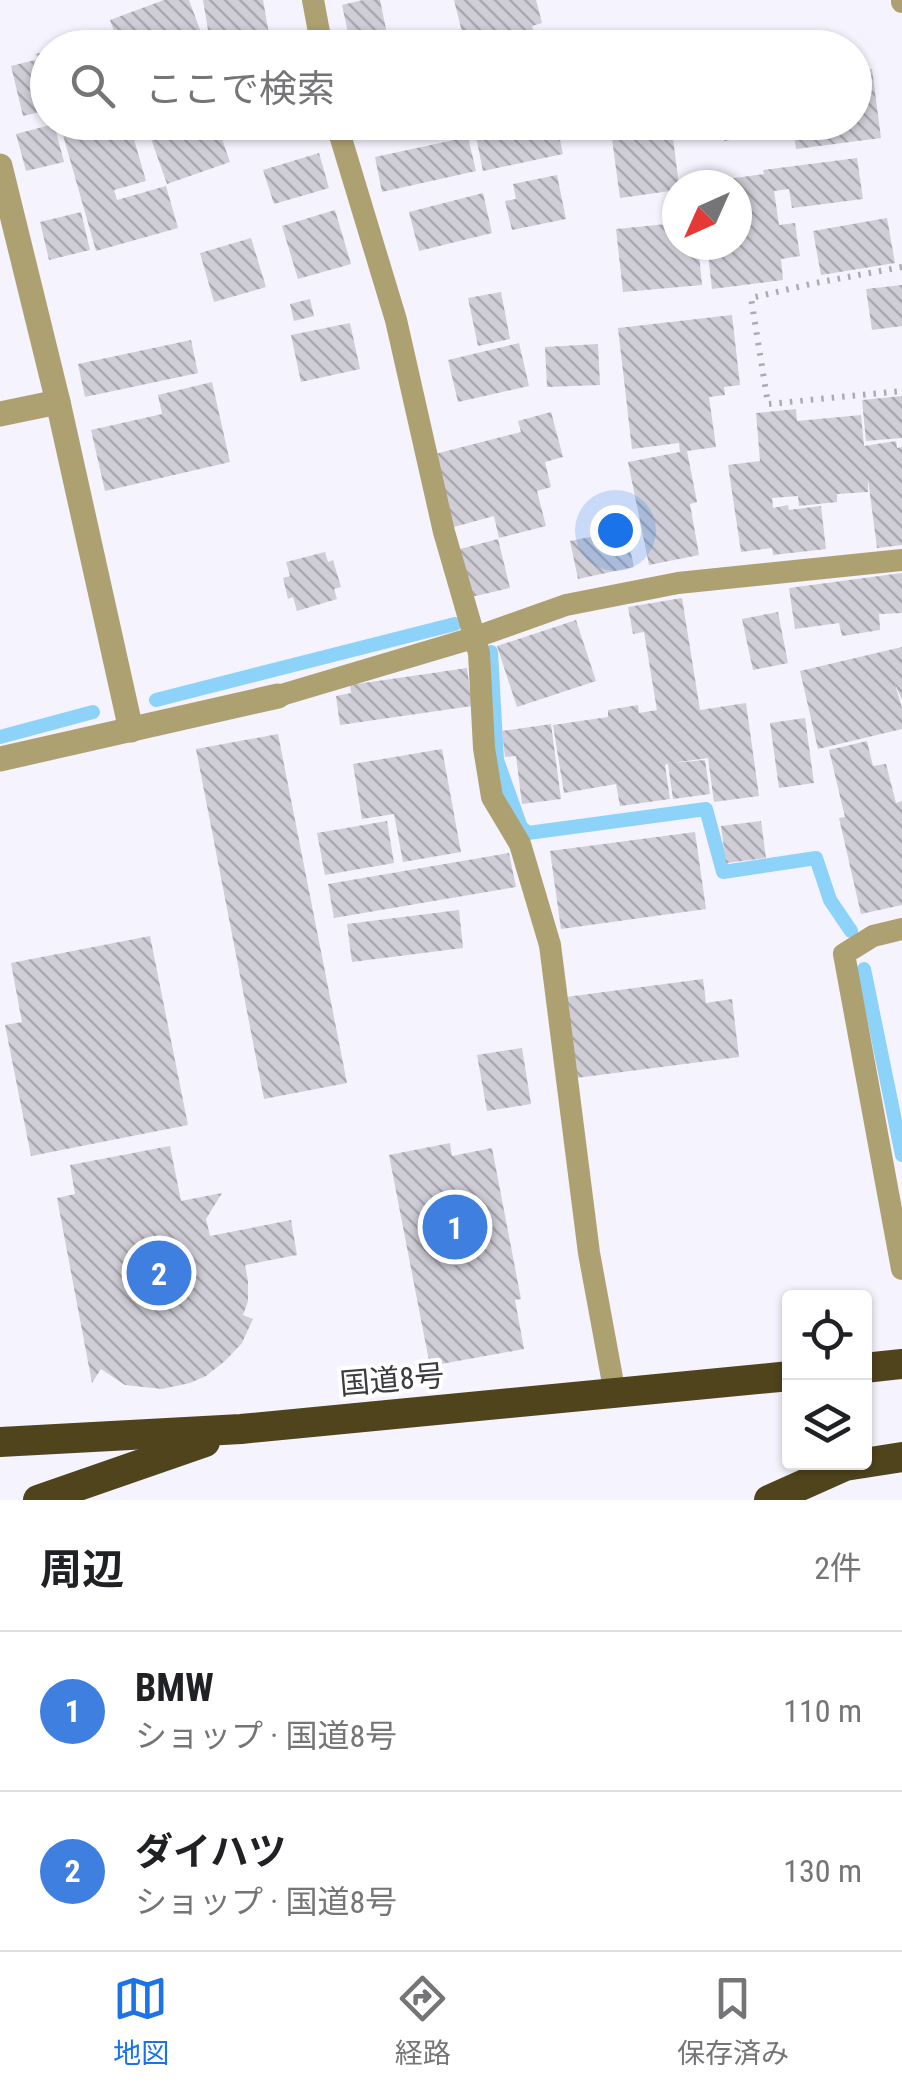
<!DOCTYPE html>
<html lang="ja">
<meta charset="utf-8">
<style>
:root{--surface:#fff;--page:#f2f2f2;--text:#202124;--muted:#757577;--line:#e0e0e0;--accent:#1a73e8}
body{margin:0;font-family:"Roboto Condensed","Noto Sans JP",sans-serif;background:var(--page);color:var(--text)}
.controls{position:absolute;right:30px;bottom:30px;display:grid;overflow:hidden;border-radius:10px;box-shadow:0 2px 8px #0004}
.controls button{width:90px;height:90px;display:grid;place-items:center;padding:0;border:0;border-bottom:2px solid var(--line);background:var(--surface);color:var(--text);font:50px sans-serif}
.compass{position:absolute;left:662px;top:170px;width:90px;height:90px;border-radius:50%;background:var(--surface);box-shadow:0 2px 8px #0004;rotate:225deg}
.you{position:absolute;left:615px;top:530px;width:35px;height:35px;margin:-25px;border:8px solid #fff;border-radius:50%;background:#1a73e8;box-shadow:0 0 0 15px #1a73e833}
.badge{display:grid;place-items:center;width:65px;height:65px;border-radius:50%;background:var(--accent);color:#fff;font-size:32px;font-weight:700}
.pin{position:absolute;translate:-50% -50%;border:5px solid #fff;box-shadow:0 2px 10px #0006}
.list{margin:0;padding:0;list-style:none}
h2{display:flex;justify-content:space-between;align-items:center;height:130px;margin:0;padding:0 40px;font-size:42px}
h2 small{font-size:32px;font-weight:400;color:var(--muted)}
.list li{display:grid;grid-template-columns:65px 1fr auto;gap:30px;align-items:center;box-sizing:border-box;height:160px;padding:0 40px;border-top:2px solid var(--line)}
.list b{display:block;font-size:38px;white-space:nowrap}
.list p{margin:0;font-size:32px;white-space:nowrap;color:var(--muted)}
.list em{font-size:32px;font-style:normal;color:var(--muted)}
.icon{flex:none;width:55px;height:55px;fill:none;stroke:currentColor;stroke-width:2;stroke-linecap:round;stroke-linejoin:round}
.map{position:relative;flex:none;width:902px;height:1500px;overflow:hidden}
.search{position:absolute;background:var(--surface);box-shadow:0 2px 8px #0004;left:30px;right:30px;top:30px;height:110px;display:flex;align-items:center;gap:25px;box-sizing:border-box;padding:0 35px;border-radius:55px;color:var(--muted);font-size:38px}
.sheet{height:450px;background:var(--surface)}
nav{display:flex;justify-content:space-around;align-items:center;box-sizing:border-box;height:140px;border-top:2px solid var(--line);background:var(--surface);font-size:28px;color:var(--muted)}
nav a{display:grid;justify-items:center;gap:5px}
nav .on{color:var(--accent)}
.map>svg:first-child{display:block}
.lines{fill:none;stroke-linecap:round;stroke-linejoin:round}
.stream{stroke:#8dd2f9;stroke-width:14}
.building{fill:url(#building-back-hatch)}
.path{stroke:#acaab2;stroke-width:6;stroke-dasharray:2.5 8;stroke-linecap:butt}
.lane{stroke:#aea171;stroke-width:22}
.street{stroke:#aea171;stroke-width:25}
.highway{stroke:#50441d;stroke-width:30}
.labels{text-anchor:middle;stroke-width:8;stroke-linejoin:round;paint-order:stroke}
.street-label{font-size:30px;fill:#3c3c40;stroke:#fff}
</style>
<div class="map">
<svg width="902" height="1500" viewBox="0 0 902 1500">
<defs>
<pattern id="building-back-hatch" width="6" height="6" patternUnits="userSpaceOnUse" patternTransform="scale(2.5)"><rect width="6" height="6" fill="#cfced7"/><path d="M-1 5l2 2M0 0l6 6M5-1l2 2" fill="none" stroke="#a9a8b0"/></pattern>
</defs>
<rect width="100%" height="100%" fill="#f5f3fd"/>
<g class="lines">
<g class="stream">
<polyline points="491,652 497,760 521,827 528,833 706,809 723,872 816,858 830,900 851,931"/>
<polyline points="156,700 455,624"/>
<polyline points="0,737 93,712"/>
<polyline points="864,969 902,1155"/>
</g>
</g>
<g class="building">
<polygon points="164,0 189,0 206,46 120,48 110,20"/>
<polygon points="203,0 263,0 270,40 211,48"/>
<polygon points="363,0 380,0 387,34 350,42 342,5"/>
<polygon points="454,0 536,0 542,23 532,26 538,48 466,48"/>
<polygon points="48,51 48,110 23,116 11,66 39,59 35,54"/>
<polygon points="872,69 881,138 796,149 792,122 854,122 854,71"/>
<polygon points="82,122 129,122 146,181 114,190 117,200 166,186 178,228 96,251 61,128"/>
<polygon points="145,122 216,122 230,162 167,184"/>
<polygon points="473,122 556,122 563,154 483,171"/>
<polygon points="571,122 620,122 621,129 573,136"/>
<polygon points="623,122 682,122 682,125 624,132"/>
<polygon points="722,122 777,122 778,133 724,141"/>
<polygon points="54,124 64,162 26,171 16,134"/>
<polygon points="672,131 679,185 677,185 677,190 620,198 612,139"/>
<polygon points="468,137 476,171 382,192 375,157"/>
<polygon points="319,153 329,188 274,204 263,170"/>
<polygon points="857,158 863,199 792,208 789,189 774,191 779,225 795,223 800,256 781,259 783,280 712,289 707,245 737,245 737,185 699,185 699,183 764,174 763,170"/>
<polygon points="557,175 566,219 512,230 505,201 516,199 513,184"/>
<polygon points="483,193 492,233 419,251 409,212"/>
<polygon points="335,210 351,264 298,279 282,226"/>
<polygon points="81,212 90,250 49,260 40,222"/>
<polygon points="887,218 895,263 821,275 813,231"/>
<polygon points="677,223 677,245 698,245 702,285 623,292 616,229"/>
<polygon points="251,238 266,287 214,302 200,253"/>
<polygon points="902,285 902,326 872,330 866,289"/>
<polygon points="501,292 510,339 478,346 468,298"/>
<polygon points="310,299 314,316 294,321 290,304"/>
<polygon points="732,315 740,385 724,387 725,395 709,397 716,447 687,451 697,502 690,504 699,555 649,565 628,462 680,452 679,443 632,449 618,328"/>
<polygon points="350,323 360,369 301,382 291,335"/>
<polygon points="191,340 198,373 85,397 78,364"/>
<polygon points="519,343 529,386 458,402 448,360"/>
<polygon points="598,344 600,385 547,387 545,347"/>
<polygon points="212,382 230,462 105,491 91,430 162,414 158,395"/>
<polygon points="902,396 902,438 866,441 862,400"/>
<polygon points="796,409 797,421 861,415 864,446 896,441 897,448 902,447 902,545 877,548 868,479 868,492 837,494 837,502 799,506 798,496 772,498 773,508 788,505 789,510 821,506 826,549 773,555 772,548 741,552 728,465 760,461 756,413"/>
<polygon points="551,412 563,457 545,462 551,487 537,491 546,526 499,538 494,516 454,527 435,454 521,432 518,421"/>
<polygon points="626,530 634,567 578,579 570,541"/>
<polygon points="498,539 510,588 471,597 460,549"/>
<polygon points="325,552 328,562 333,560 341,587 334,589 337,599 297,611 293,597 288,599 283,578 290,576 286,562"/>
<polygon points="902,573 902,613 879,614 880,630 842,636 839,623 795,629 789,588"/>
<polygon points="682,598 700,710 746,703 759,796 714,802 708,758 672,763 705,760 710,794 673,799 668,764 665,765 670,799 620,806 616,784 564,793 553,725 608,717 608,710 638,705 639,713 657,710 644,632 633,634 628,607"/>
<polygon points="778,612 788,663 753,670 742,619"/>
<polygon points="576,620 596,681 517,707 497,646"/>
<polygon points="902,647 902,700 895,684 902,708 902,729 818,749 800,671"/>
<polygon points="467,668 472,706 340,725 336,696 351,693 350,685"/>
<polygon points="805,718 814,783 779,788 770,723"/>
<polygon points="551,724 561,799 522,804 516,756 505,757 502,731"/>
<polygon points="278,734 347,1083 264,1099 196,749"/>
<polygon points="867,741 873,766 886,764 896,803 902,801 902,905 861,914 839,818 845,817 829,750"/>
<polygon points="442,749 461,852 403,862 394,814 362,819 353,764"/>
<polygon points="387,821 394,863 325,875 317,833"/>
<polygon points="761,821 766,858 726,863 721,826"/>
<polygon points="695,832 706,909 561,929 550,851"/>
<polygon points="509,853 516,887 334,918 328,884"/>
<polygon points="459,910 463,948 352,962 347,924"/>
<polygon points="150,936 188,1125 31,1156 5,1025 22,1022 11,963"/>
<polygon points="703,979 706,1003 732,999 739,1057 576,1078 566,997"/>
<polygon points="522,1048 531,1104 487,1111 477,1055"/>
<polygon points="450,1143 452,1156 492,1148 521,1299 515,1300 524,1349 430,1366 389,1155"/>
<polygon points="170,1146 181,1201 222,1193 206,1219 210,1236 291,1220 297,1255 245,1265 248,1281 248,1301 243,1315 253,1319 242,1343 225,1361 206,1376 190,1383 162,1389 125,1385 101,1369 92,1383 57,1198 75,1194 70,1165"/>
</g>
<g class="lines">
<polyline class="path" points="902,267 815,283 751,298 768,404 902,391"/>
<g class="lane">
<polyline points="313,0 322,48"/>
<polyline points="902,0 902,2"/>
<polyline points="336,122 396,320 444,532 479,653 484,748 492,797 520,844 550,945 589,1253 615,1394"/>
<polyline points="278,696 473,638 566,605 678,583 902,560"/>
<polyline points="902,929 873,936 844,954 902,1269"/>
</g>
<g class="street">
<polyline points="0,166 58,402 131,730"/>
<polyline points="0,414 58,402"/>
<polyline points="0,759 278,696"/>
</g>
<g class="highway">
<polyline points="864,1368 902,1364"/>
<polyline points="0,1442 241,1429 790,1376"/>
<polyline points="38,1500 205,1442"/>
<polyline points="769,1500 845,1466 902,1457"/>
</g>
</g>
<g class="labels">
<g class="street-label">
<text transform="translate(392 1380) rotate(-5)" y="10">国道8号</text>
</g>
</g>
</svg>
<div class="controls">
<button><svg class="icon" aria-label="locate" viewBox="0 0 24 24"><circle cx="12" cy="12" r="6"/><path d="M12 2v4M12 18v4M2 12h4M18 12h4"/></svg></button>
<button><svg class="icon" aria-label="layers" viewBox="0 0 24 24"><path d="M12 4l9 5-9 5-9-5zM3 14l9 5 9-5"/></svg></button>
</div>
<svg class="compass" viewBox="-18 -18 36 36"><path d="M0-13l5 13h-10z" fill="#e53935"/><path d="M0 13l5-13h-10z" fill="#757577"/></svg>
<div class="you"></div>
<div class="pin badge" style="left:455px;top:1227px;background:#3f7fe0">1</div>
<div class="pin badge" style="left:159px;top:1273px;background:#3f7fe0">2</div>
<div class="search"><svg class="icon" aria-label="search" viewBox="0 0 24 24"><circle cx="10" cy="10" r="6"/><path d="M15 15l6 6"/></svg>ここで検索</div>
</div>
<section class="sheet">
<h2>周辺<small>2件</small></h2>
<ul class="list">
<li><span class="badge" style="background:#3f7fe0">1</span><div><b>BMW</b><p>ショップ · 国道8号</p></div><em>110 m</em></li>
<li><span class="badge" style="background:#3f7fe0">2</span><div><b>ダイハツ</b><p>ショップ · 国道8号</p></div><em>130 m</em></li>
</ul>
</section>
<nav>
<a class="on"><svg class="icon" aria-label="map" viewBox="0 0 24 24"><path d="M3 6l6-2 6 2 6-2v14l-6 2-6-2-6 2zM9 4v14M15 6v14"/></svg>地図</a>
<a><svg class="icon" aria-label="directions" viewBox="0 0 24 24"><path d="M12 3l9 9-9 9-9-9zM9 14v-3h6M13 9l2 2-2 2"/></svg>経路</a>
<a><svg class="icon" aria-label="saved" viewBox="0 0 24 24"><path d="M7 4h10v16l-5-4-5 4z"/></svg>保存済み</a>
</nav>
